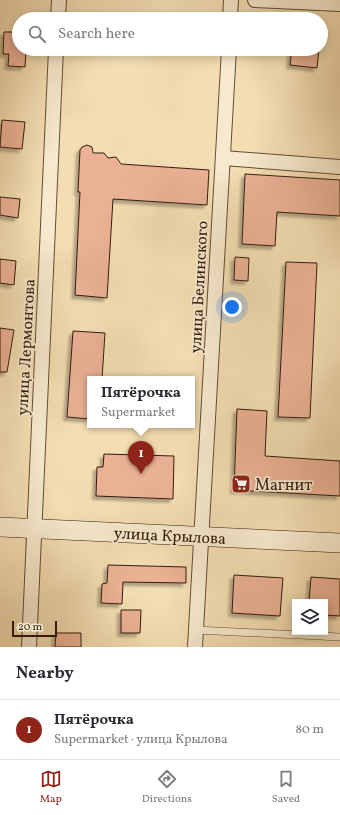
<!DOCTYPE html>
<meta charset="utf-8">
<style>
:root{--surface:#fff;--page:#f2f2f3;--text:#2b2b33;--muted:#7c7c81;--line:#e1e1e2;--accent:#8f2418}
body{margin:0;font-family:Vollkorn,serif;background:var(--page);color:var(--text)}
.controls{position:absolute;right:12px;bottom:12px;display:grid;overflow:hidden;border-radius:0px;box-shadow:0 2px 10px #0003}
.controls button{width:36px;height:36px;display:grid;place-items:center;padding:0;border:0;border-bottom:1px solid var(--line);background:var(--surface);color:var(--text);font:20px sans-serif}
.scale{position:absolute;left:12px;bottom:10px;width:45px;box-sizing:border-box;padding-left:4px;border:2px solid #341d0d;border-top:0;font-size:11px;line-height:14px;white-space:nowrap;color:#341d0d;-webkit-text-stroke:3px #f7e9cd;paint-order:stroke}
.you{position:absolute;left:232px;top:307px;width:14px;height:14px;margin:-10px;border:3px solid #fff;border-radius:50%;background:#1a73e8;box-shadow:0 0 0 6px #1a73e833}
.badge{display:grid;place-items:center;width:26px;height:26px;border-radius:50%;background:var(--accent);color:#fff;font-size:13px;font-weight:700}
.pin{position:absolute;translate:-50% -33px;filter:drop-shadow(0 1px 2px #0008)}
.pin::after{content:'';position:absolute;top:21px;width:14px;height:12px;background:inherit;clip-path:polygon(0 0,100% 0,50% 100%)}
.popup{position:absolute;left:87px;top:376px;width:108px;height:52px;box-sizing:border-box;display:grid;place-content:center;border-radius:0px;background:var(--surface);filter:drop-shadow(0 1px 3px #0005);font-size:13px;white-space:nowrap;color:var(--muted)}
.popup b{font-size:15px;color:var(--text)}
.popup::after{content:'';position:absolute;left:50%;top:100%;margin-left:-8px;border:8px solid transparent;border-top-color:var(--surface)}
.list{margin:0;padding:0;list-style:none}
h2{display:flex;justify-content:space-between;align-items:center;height:52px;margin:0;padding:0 16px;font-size:17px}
h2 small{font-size:13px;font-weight:400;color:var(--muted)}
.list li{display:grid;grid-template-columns:26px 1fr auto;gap:12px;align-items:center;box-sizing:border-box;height:60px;padding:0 16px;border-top:1px solid var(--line)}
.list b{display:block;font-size:15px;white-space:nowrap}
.list p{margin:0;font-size:13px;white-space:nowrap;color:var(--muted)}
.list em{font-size:13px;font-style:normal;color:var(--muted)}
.icon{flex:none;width:22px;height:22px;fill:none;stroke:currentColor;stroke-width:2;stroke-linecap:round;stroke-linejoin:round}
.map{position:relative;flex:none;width:340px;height:647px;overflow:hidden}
.search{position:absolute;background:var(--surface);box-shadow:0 2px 10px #0003;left:12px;right:12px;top:12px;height:44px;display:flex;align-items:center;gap:10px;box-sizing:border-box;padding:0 14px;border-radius:22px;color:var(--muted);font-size:15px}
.sheet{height:112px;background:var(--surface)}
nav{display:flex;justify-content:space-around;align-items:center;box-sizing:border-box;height:56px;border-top:1px solid var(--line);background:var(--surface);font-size:11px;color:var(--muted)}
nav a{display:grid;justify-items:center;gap:2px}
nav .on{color:var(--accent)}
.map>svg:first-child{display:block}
.building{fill:#ebb195;stroke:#341d0d;filter:url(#shadow)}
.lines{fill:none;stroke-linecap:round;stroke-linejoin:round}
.lane-casing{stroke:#644d36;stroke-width:8}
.street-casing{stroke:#644d36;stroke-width:16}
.secondary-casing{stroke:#341d0d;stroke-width:20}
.lane{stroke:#f7e9cd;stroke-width:7}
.street{stroke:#f7e9cd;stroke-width:14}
.secondary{stroke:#f7e9cd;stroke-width:19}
.labels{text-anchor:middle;stroke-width:3.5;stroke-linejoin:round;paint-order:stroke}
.street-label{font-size:16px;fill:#341d0d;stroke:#f7e9cd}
.poi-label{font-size:16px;fill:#341d0d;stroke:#f7e9cd;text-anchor:start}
</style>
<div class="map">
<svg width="340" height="647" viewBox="0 0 340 647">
<defs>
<filter id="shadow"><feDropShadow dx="-3.5" dy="3.5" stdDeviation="1" flood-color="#0004"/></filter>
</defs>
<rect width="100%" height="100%" fill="#f3ddb2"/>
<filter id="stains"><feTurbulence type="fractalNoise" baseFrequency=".005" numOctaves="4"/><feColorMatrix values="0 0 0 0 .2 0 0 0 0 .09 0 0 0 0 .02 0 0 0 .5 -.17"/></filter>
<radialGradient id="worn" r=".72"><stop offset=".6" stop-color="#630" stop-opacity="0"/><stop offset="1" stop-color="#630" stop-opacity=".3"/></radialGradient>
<g class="building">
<polygon points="4,32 19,32 19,49 26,49 25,67 8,66 9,54 3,54"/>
<polygon points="292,49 319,49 317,68 290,65"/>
<polygon points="2,120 25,122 22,149 0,147"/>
<polygon points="87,145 92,147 93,153 104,153 108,158 116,157 121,164 209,170 207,205 113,199 107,298 75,295 80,192 78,192 80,150 82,147"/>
<polygon points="245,174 340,180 340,216 277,212 275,246 242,244"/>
<polygon points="0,197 20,199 18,218 0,215"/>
<polygon points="235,257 249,258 248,281 234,280"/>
<polygon points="0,259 16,261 14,285 0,283"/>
<polygon points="286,262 317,263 310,418 278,417"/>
<polygon points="0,328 14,330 7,372 0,372"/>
<polygon points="73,331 105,333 102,379 90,379 90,419 67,417"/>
<polygon points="237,409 267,411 265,456 340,461 340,496 234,490"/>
<polygon points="104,454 174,456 173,499 96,496 97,467 103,467"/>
<polygon points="108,565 186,567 186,583 123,582 122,604 101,603 102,584 107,583"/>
<polygon points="234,575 283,578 280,616 232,613"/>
<polygon points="311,577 340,579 340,616 325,615 325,602 309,602"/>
<polygon points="121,610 141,610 140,633 121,633"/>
<polygon points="56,633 81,633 81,647 55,647"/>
</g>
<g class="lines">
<g class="lane-casing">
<polyline id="lane" points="196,630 340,637"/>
</g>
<g class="street-casing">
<g id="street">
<polyline points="255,0 340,4"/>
<polyline points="58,19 59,0"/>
<polyline points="230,19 231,0"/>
<polyline points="223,158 340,167"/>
<polyline points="29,647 56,49"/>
<polyline points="195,647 229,49"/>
</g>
</g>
<g class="secondary-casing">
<polyline id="secondary" points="0,527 340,543"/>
</g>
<use href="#lane" class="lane"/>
<use href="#street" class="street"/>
<use href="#secondary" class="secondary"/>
</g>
<defs>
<g id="supermarket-square" transform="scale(1)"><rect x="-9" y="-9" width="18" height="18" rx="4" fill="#8f2418" stroke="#f7e9cd"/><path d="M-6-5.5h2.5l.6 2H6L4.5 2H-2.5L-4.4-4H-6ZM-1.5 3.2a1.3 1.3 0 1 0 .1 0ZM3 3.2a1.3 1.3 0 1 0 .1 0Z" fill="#fff"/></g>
</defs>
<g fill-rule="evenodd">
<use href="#supermarket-square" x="241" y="484"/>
</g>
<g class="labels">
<g class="street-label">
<text transform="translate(198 287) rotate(-87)" y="6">улица Белинского</text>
<text transform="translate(25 347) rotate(-87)" y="6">улица Лермонтова</text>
<text transform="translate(170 535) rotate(3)" y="6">улица Крылова</text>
</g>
<g class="poi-label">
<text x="255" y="490">Магнит</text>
</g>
</g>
<rect width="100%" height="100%" filter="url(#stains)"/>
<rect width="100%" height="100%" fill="url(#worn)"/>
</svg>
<div class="controls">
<button><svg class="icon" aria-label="layers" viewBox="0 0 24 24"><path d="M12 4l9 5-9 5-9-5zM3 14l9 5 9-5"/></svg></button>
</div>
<div class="scale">20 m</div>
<div class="you"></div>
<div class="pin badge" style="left:141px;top:474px">1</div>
<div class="popup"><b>Пятёрочка</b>Supermarket</div>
<div class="search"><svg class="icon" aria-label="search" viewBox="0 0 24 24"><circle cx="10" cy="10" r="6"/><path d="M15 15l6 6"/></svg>Search here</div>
</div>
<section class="sheet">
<h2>Nearby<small></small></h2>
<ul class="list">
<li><span class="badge">1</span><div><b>Пятёрочка</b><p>Supermarket · улица Крылова</p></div><em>80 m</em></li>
</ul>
</section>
<nav>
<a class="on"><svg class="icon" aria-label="map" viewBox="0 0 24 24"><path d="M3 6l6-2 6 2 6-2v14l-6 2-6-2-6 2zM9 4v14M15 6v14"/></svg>Map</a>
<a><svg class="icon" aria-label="directions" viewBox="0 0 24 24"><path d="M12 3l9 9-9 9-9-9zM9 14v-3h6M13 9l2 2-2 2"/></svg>Directions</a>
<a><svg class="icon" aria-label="saved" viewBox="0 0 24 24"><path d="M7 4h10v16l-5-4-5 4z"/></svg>Saved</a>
</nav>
